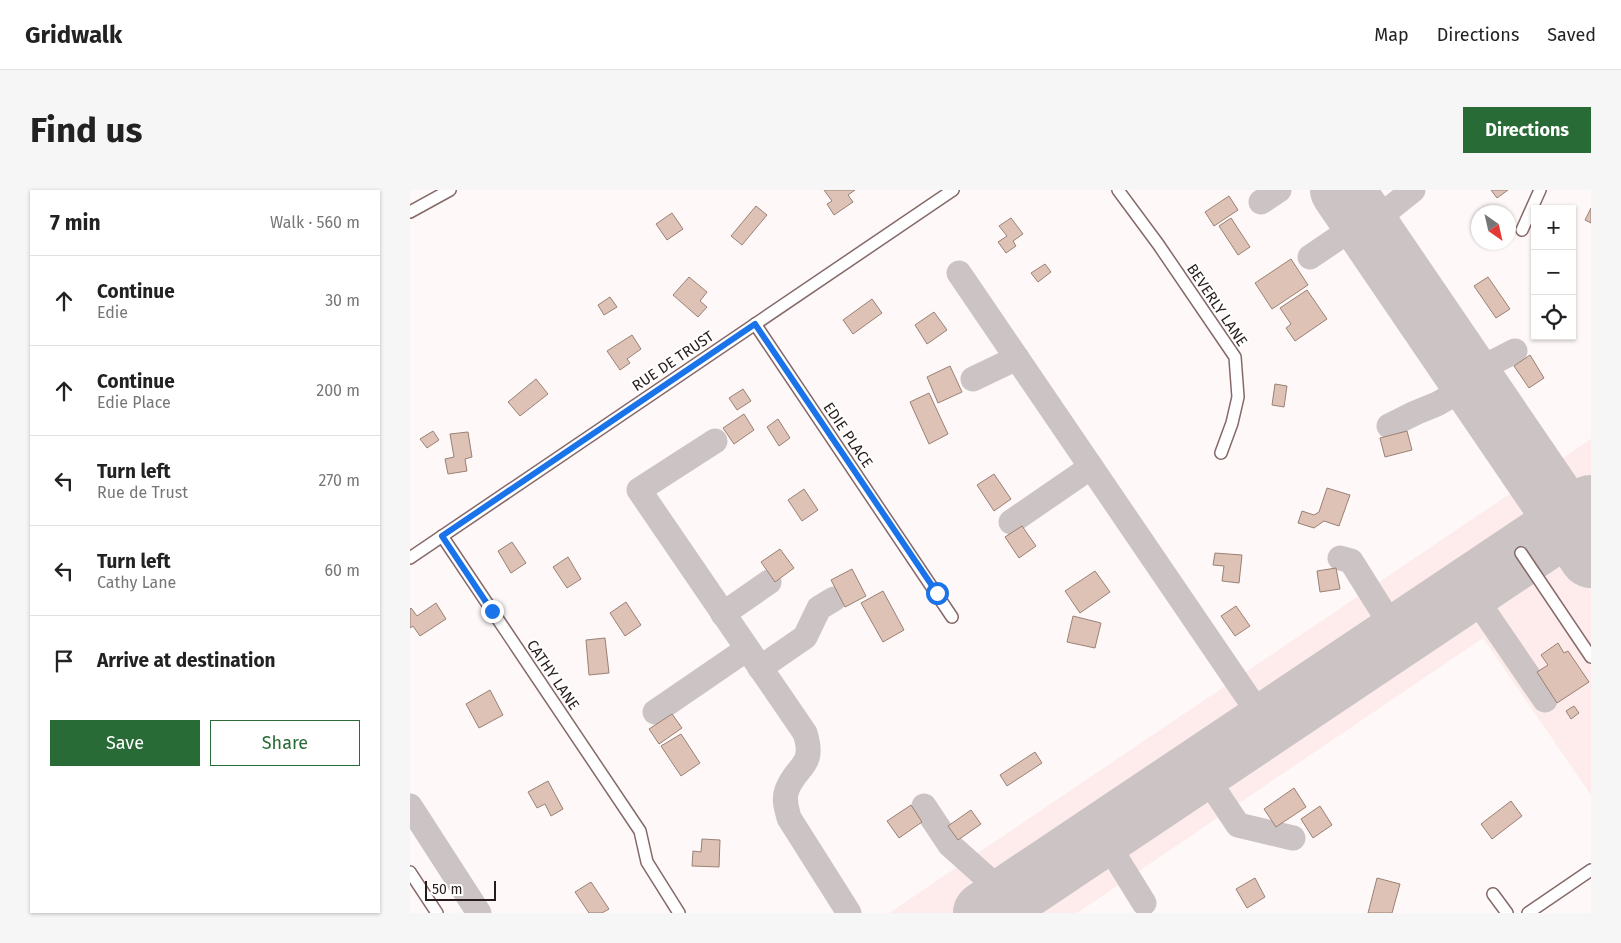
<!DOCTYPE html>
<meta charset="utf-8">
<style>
:root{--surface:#fff;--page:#f6f6f6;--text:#222;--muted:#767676;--line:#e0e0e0;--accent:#296b36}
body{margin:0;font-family:"Fira Sans",sans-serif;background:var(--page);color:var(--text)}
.controls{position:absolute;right:15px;top:15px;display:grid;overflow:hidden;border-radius:0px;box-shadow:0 1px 4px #0004}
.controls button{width:45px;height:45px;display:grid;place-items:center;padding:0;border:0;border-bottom:1px solid var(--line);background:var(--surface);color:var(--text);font:25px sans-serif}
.compass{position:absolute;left:1061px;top:15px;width:45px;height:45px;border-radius:50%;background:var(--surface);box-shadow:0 1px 4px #0004;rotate:146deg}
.scale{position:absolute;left:15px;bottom:12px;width:71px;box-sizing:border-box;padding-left:5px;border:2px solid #271c1b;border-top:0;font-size:14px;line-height:18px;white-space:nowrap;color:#271c1b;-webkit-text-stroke:4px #fff;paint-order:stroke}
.stop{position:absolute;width:15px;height:15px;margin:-11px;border:4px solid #1a73e8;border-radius:50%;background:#fff}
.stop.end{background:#1a73e8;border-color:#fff;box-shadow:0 1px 5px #0008}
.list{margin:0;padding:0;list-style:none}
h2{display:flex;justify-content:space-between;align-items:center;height:65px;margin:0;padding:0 20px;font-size:21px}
h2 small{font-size:16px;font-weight:400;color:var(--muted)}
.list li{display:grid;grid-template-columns:32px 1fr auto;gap:15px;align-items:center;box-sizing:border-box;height:90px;padding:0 20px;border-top:1px solid var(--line)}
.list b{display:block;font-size:19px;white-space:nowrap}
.list p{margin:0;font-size:16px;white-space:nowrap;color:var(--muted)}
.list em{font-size:16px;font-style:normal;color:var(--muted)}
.actions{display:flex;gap:10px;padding:15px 20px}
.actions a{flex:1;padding:11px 0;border:1px solid var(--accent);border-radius:0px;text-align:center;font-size:18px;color:var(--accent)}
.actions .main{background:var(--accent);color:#fff}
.icon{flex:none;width:28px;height:28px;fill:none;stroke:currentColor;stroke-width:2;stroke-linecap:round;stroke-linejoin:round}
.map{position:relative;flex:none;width:1181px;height:723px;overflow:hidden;border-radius:0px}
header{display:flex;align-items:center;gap:30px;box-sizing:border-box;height:70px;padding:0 25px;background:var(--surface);border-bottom:1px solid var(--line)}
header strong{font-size:24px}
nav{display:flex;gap:28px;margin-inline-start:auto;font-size:18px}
.intro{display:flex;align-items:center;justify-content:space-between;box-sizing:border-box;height:120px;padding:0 30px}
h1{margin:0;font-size:35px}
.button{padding:12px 22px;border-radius:0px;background:var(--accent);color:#fff;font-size:18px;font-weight:700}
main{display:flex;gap:30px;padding:0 30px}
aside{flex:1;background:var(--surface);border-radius:0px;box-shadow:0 1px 4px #0004}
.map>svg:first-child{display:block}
.built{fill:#fdeceb}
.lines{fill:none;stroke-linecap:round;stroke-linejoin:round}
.taxiway{stroke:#ccc4c4;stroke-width:25}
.runway{stroke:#ccc4c4;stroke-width:64}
.building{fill:#ddc2b5;stroke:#9a8175}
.minor-casing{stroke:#856968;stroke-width:14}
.minor{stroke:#fff;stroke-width:11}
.route{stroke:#1a73e8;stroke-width:6}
.labels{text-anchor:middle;stroke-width:4;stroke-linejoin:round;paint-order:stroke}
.street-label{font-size:15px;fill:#271c1b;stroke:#fff}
</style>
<header>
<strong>Gridwalk</strong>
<nav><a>Map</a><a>Directions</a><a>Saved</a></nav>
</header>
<div class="intro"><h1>Find us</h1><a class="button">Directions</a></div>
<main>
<aside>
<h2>7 min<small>Walk · 560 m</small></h2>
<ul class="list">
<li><svg class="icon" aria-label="ahead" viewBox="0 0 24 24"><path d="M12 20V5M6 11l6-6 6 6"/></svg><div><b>Continue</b><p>Edie</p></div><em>30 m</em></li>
<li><svg class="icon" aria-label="ahead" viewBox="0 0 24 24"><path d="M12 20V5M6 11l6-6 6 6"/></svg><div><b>Continue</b><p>Edie Place</p></div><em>200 m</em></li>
<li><svg class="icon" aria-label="left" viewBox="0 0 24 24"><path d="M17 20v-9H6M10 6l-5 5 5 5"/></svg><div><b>Turn left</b><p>Rue de Trust</p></div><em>270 m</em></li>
<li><svg class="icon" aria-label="left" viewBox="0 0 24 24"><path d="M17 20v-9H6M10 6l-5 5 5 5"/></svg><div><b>Turn left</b><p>Cathy Lane</p></div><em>60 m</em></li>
<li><svg class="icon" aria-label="arrive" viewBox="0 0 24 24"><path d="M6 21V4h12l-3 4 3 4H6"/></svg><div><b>Arrive at destination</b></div></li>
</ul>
<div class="actions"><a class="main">Save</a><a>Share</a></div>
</aside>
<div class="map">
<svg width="1181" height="723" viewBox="0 0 1181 723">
<rect width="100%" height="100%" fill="#fff8f8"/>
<polygon class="built" points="1181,249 1181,605 1073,448 667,723 479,723"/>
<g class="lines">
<g class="taxiway">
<polyline points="851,12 869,0"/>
<polyline points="957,37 1003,0"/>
<polyline points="900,67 953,31"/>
<polyline points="549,83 856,534"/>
<polyline points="1058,185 1105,161"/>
<polyline points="563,189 607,168"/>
<polyline points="979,236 1005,223 1027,214 1064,193"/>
<path d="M305 251 229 300 395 543C406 577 386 575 377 600 373 610 377 619 379 628L439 723"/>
<polyline points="601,332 681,277"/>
<polyline points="930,368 941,371 988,446"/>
<polyline points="1059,399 1135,510"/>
<polyline points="313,424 359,392"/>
<polyline points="350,478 395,447 409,418 424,409"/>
<polyline points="245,522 337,459"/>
<polyline points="790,578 828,635 883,648"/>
<polyline points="0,616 69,723"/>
<polyline points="514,616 540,655 598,707"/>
<polyline points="692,645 734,713"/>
<polyline points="579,720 581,723"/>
</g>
<g class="runway">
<polyline points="932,0 1181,366"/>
<polyline points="575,723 1181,317"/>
</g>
</g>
<g class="building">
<polygon points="414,0 445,0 438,5 443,12 424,25 417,14 422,11"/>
<polygon points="1081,0 1098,0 1087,8"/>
<polygon points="819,6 828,20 804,36 795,22"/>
<polygon points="346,16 357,25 332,55 321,46"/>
<polygon points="1181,18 1181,33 1175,30"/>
<polygon points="262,23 273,39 257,50 246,34"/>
<polygon points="601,28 613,44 603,51 606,56 596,63 588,52 597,46 589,36"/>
<polygon points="821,28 840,57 828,65 809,36"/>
<polygon points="881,69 898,95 862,119 845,93"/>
<polygon points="635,74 641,82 628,92 621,83"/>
<polygon points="279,87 297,102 290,111 297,117 288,127 263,105"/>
<polygon points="1078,87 1100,119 1086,128 1064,96"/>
<polygon points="897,100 917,129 885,151 876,138 881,134 870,118"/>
<polygon points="200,107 207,117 194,125 188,115"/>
<polygon points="462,109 472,123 443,144 433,130"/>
<polygon points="524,122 537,140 517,154 505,135"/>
<polygon points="222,145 231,159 217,169 220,173 210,180 197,161"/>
<polygon points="1120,165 1134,188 1119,198 1104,176"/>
<polygon points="540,176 552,202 528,213 517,187"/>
<polygon points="126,189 138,204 110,226 98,212"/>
<polygon points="865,194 877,196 874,217 862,215"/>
<polygon points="333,199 341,211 327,220 319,208"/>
<polygon points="519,203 538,244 519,254 500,212"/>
<polygon points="334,224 344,240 324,254 313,238"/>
<polygon points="368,229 380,248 369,256 357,237"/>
<polygon points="23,241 29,250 17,258 10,249"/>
<polygon points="997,241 1002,260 975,267 970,248"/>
<polygon points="58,242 62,267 55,269 57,281 38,284 35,269 44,267 40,244"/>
<polygon points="584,284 601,309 584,321 567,295"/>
<polygon points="917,298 940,305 929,336 914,331 904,338 888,333 892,321 904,325 909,322"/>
<polygon points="394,299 408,320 392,331 378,310"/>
<polygon points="612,336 626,356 609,368 595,347"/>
<polygon points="102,352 116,373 101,383 88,361"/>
<polygon points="370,359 384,378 365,392 351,372"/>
<polygon points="805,363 832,365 829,393 812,391 814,376 803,375"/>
<polygon points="158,367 171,389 157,398 143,377"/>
<polygon points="926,378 930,399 910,402 907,381"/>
<polygon points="442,379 456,406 435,417 421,390"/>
<polygon points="685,381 700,402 670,423 655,401"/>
<polygon points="473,401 494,440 473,452 451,413"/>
<polygon points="216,412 231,435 215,446 200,423"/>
<polygon points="26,413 36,429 10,446 3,436 0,438 0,419 1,418 7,426"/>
<polygon points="826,416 840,436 825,446 811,426"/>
<polygon points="663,426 691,433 685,458 657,452"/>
<polygon points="195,448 199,483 179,485 176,450"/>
<polygon points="1148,453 1154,463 1158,461 1179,492 1147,513 1127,482 1138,475 1131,465"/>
<polygon points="80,500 93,525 69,538 56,514"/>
<polygon points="1164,516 1169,523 1161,529 1156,521"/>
<polygon points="262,524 272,538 249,554 239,539"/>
<polygon points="271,544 290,573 271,586 251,556"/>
<polygon points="625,562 632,573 597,596 590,585"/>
<polygon points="138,591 153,619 141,626 135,614 127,618 118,602"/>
<polygon points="884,598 896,617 866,637 854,619"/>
<polygon points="1101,611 1112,626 1082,649 1071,634"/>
<polygon points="501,615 512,632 489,648 477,631"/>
<polygon points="910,616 922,635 903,648 891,629"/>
<polygon points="561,620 571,634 548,650 538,636"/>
<polygon points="292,649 310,650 309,677 282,676 283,661 291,662"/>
<polygon points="845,688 855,707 837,718 826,699"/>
<polygon points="967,688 990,694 982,723 958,723"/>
<polygon points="181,692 199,719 192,723 179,723 165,702"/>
</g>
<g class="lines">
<g class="minor-casing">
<g id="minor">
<polyline points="708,0 748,54 825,167 828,207 822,233 811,263"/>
<polyline points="0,22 40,0"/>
<polyline points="1112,40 1130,0"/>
<polyline points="345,134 542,427"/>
<polyline points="32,346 230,641 237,672 269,723"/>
<polyline points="1111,363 1181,467"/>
<polyline points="0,368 543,0"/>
<polyline points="0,682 27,723"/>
<polyline points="1083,704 1097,723"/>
<polyline points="1118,723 1181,680"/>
</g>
</g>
<use href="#minor" class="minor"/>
</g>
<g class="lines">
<polyline class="route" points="82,421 32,346 345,134 527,403"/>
</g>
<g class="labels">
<g class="street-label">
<text transform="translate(807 115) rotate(56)" y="5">BEVERLY LANE</text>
<text transform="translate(263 171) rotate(-34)" y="5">RUE DE TRUST</text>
<text transform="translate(438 245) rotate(56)" y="5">EDIE PLACE</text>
<text transform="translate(143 485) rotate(56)" y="5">CATHY LANE</text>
</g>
</g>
</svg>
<div class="controls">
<button>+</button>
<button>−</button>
<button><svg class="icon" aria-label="locate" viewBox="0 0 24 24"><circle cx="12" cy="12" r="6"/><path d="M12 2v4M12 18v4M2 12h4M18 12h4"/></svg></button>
</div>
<svg class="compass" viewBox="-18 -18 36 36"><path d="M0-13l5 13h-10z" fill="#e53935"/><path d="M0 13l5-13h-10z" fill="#767676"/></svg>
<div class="scale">50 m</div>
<div class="stop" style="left:527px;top:403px"></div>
<div class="stop end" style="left:82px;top:421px"></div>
</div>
</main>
